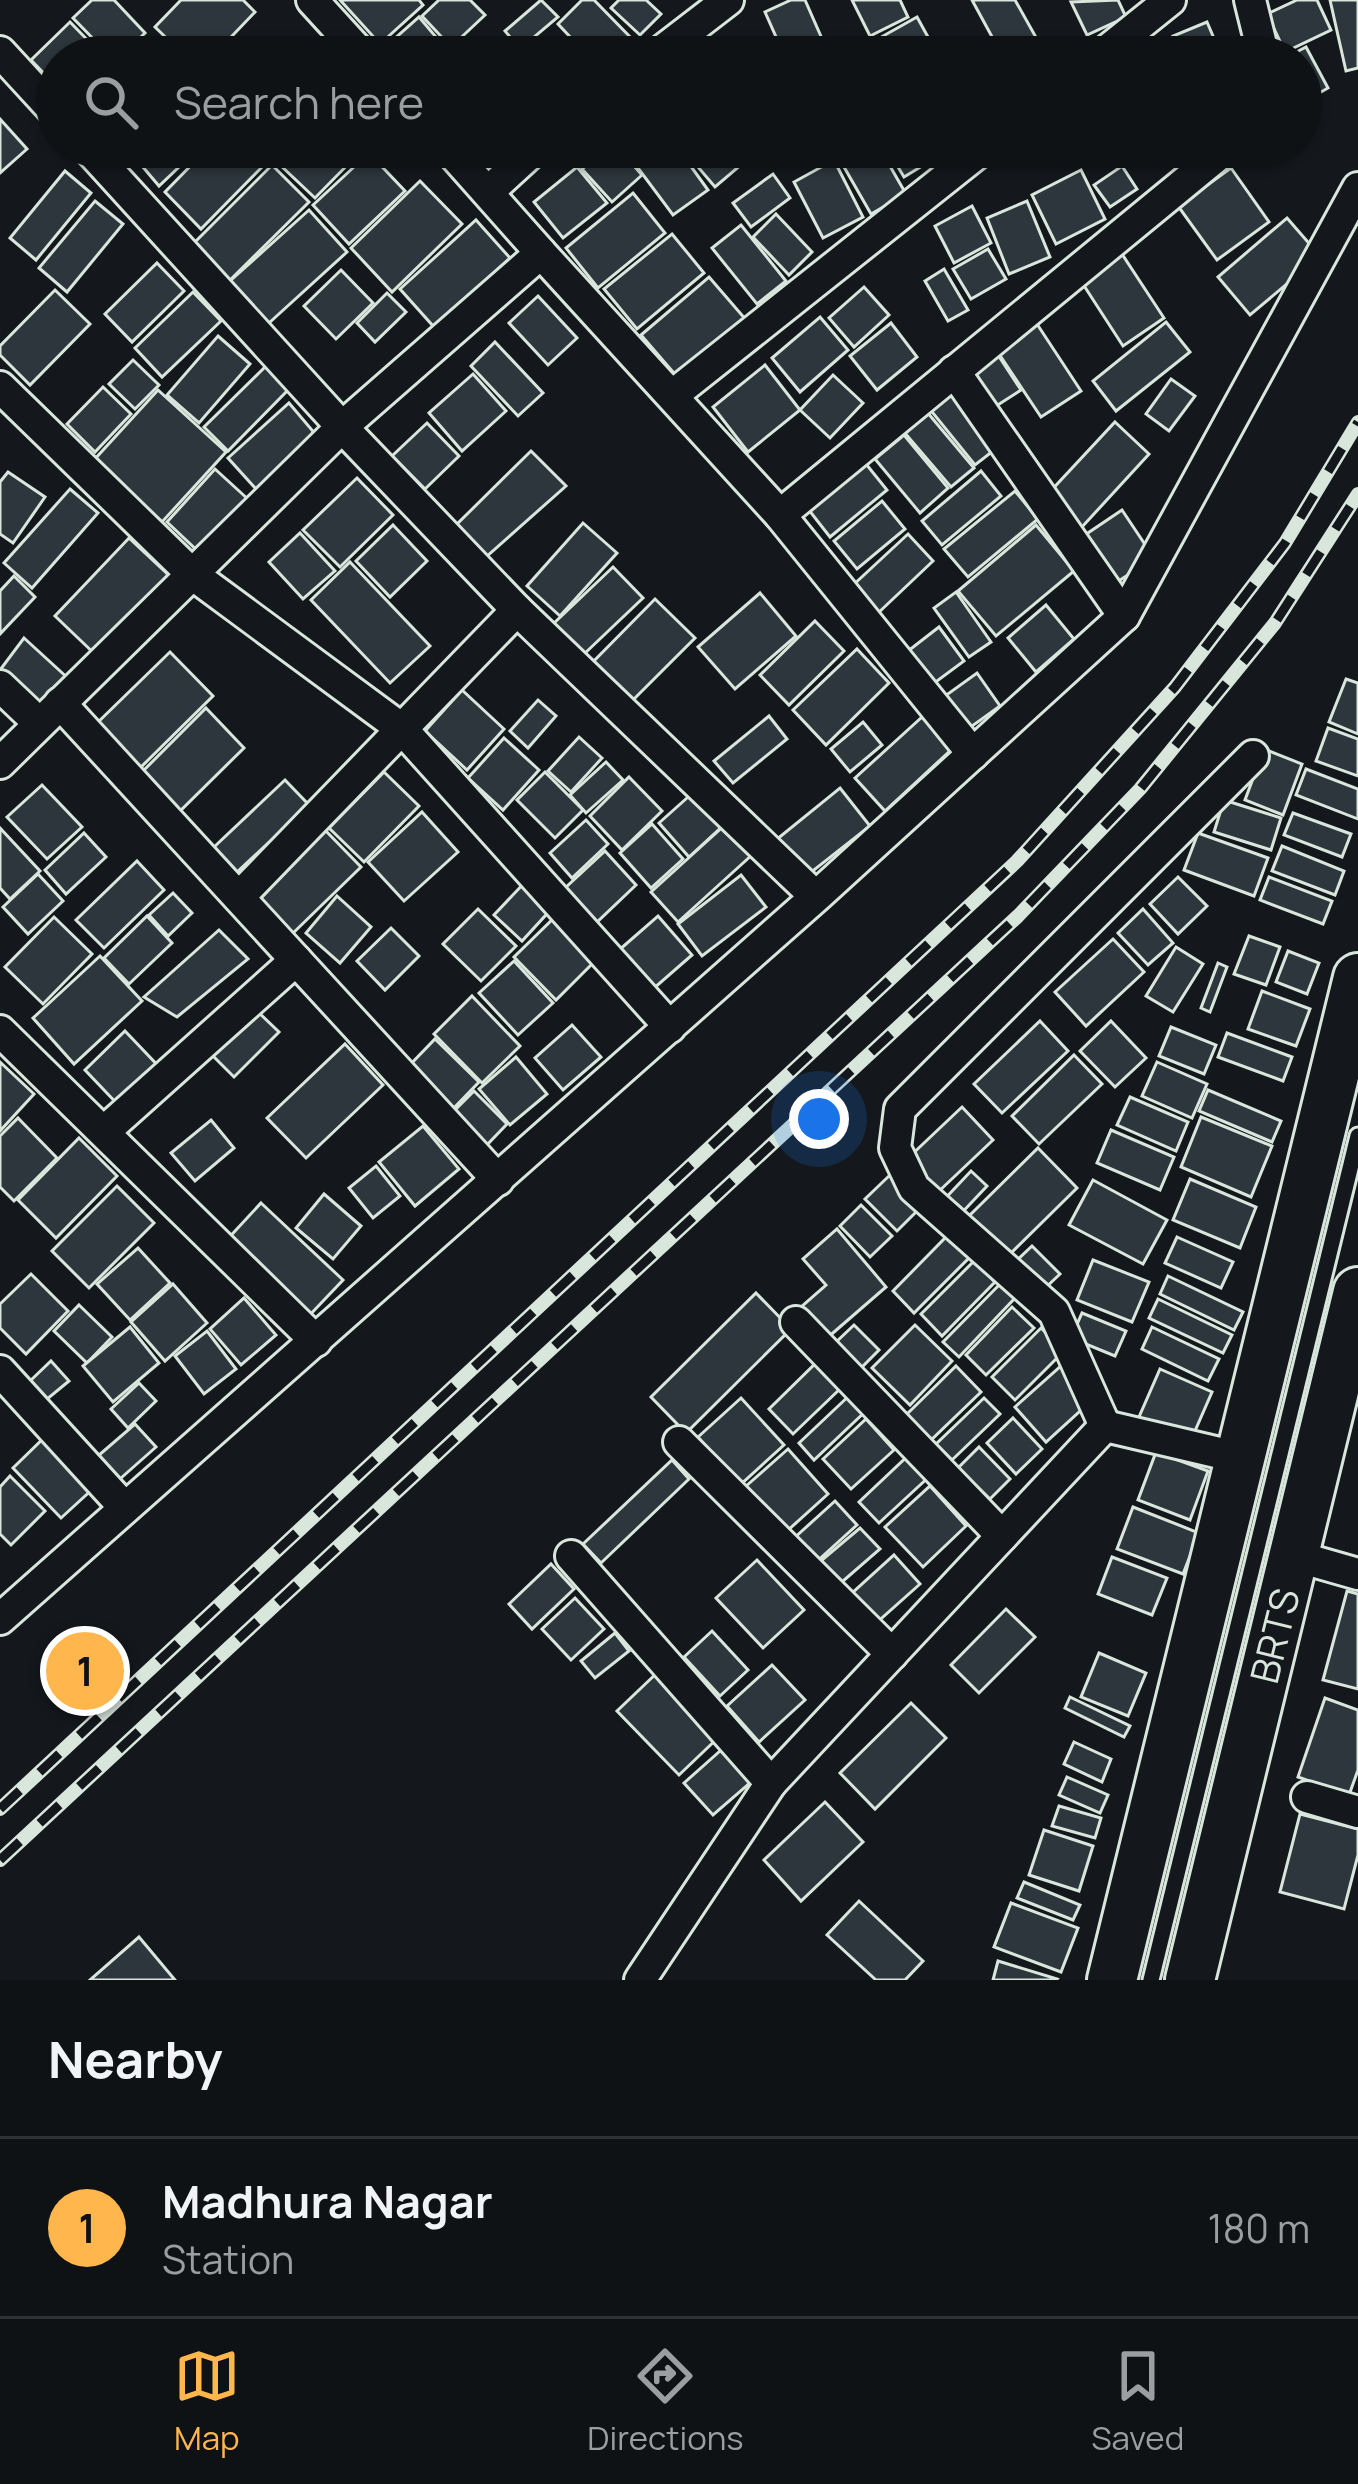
<!DOCTYPE html>
<style>
:root{--surface:#0f1215;--page:#1d2022;--text:#f1f3f6;--muted:#9b9ea0;--line:#2f3234;--accent:#ffb74d}
body{margin:0;font-family:Manrope,sans-serif;background:var(--page);color:var(--text)}
.you{position:absolute;left:819px;top:1119px;width:42px;height:42px;margin:-30px;border:9px solid #fff;border-radius:50%;background:#1a73e8;box-shadow:0 0 0 18px #1a73e833}
.badge{display:grid;place-items:center;width:78px;height:78px;border-radius:50%;background:var(--accent);color:#111;font-size:39px;font-weight:700}
.pin{position:absolute;translate:-50% -50%;border:6px solid #fff;box-shadow:0 3px 12px #0006}
.list{margin:0;padding:0;list-style:none}
h2{display:flex;justify-content:space-between;align-items:center;height:156px;margin:0;padding:0 48px;font-size:51px}
h2 small{font-size:39px;font-weight:400;color:var(--muted)}
.list li{display:grid;grid-template-columns:78px 1fr auto;gap:36px;align-items:center;box-sizing:border-box;height:180px;padding:0 48px;border-top:3px solid var(--line)}
.list b{display:block;font-size:45px;white-space:nowrap}
.list p{margin:0;font-size:39px;white-space:nowrap;color:var(--muted)}
.list em{font-size:39px;font-style:normal;color:var(--muted)}
.icon{flex:none;width:66px;height:66px;fill:none;stroke:currentColor;stroke-width:2;stroke-linecap:round;stroke-linejoin:round}
.map{position:relative;flex:none;width:1358px;height:1980px;overflow:hidden}
.search{position:absolute;background:var(--surface);box-shadow:0 3px 9px #0004;left:36px;right:36px;top:36px;height:132px;display:flex;align-items:center;gap:30px;box-sizing:border-box;padding:0 42px;border-radius:66px;color:var(--muted);font-size:45px}
.sheet{height:336px;background:var(--surface)}
nav{display:flex;justify-content:space-around;align-items:center;box-sizing:border-box;height:168px;border-top:3px solid var(--line);background:var(--surface);font-size:33px;color:var(--muted)}
nav a{display:grid;justify-items:center;gap:6px}
nav .on{color:var(--accent)}
.map>svg:first-child{display:block}
.building{fill:#2c363c;stroke:#d8e6dc;stroke-width:3}
.lines{fill:none;stroke-linecap:round;stroke-linejoin:round}
.service-casing{stroke:#d8e6dc;stroke-width:21}
.minor-casing{stroke:#d8e6dc;stroke-width:36}
.primary-casing{stroke:#d8e6dc;stroke-width:54}
.service{stroke:#14181c;stroke-width:15}
.minor{stroke:#14181c;stroke-width:30}
.primary{stroke:#14181c;stroke-width:48}
.rail-casing{stroke:#d8e6dc;stroke-width:14}
.rail{stroke:#14181c;stroke-width:9;stroke-dasharray:27;stroke-linecap:butt}
.labels{text-anchor:middle;stroke-width:9;stroke-linejoin:round;paint-order:stroke}
.street-label{font-size:39px;fill:#d8e6dc;stroke:#14181c}
</style>
<div class="map">
<svg width="1358" height="1980" viewBox="0 0 1358 1980">
<rect width="100%" height="100%" fill="#14181c"/>
<g class="building">
<polygon points="92,0 114,0 145,33 120,57 111,57 73,18"/>
<polygon points="181,0 243,0 255,12 212,57 186,57 155,27"/>
<polygon points="340,0 419,0 423,5 380,44"/>
<polygon points="439,0 470,0 485,15 451,47 422,16"/>
<polygon points="541,0 558,17 520,49 505,31"/>
<polygon points="582,0 594,0 636,43 622,57 589,57 558,24"/>
<polygon points="619,0 646,0 661,14 640,35 611,8"/>
<polygon points="791,0 805,0 830,57 785,57 765,12"/>
<polygon points="852,0 900,0 908,17 870,36"/>
<polygon points="972,0 1015,0 1047,57 1003,57"/>
<polygon points="1118,0 1126,17 1087,35 1071,2"/>
<polygon points="1297,0 1317,0 1331,30 1285,52 1267,14"/>
<polygon points="1330,0 1358,0 1358,68 1346,71"/>
<polygon points="419,17 447,50 439,57 388,57 382,50"/>
<polygon points="917,17 939,57 885,57 876,40"/>
<polygon points="70,22 104,57 57,57 57,87 31,60"/>
<polygon points="1207,22 1222,57 1182,57 1173,36"/>
<polygon points="771,38 779,57 729,57"/>
<polygon points="1306,47 1328,88 1305,101 1301,57 1287,57"/>
<polygon points="0,119 27,149 0,173"/>
<polygon points="126,147 200,147 159,186"/>
<polygon points="209,147 258,147 270,159 201,229 165,192"/>
<polygon points="294,147 365,147 315,198 278,163"/>
<polygon points="470,147 517,147 491,171"/>
<polygon points="607,147 617,147 642,175 612,202 582,169"/>
<polygon points="658,147 677,147 708,190 673,215 635,164"/>
<polygon points="681,147 762,147 715,187"/>
<polygon points="864,147 879,147 906,194 871,214 840,160"/>
<polygon points="886,147 931,147 937,157 904,177"/>
<polygon points="369,153 405,191 349,244 313,205"/>
<polygon points="834,160 863,217 823,238 794,182"/>
<polygon points="272,165 309,202 225,285 189,248"/>
<polygon points="1122,166 1137,189 1110,207 1094,185"/>
<polygon points="577,167 607,203 563,238 534,202"/>
<polygon points="1231,168 1269,222 1217,260 1178,206"/>
<polygon points="1081,170 1105,219 1056,244 1032,195"/>
<polygon points="65,171 91,193 36,260 10,238"/>
<polygon points="773,174 790,198 751,227 733,203"/>
<polygon points="420,181 462,224 392,292 351,248"/>
<polygon points="633,193 665,233 598,288 566,248"/>
<polygon points="95,201 123,224 67,292 39,268"/>
<polygon points="1027,201 1050,257 1009,274 987,218"/>
<polygon points="972,206 991,243 954,263 935,226"/>
<polygon points="309,210 347,252 269,323 230,281"/>
<polygon points="776,214 812,252 789,275 753,237"/>
<polygon points="1287,218 1320,256 1250,315 1218,277"/>
<polygon points="476,220 510,258 434,327 400,289"/>
<polygon points="741,225 786,281 757,304 712,248"/>
<polygon points="672,234 704,273 637,329 604,289"/>
<polygon points="988,249 1006,279 971,299 953,269"/>
<polygon points="1120,251 1164,318 1123,346 1079,278"/>
<polygon points="157,263 184,291 132,342 105,314"/>
<polygon points="944,269 968,310 948,321 925,281"/>
<polygon points="341,270 373,303 336,339 304,306"/>
<polygon points="709,277 747,321 679,379 641,335"/>
<polygon points="864,287 889,315 854,347 829,318"/>
<polygon points="55,290 90,324 30,385 0,355 0,346"/>
<polygon points="193,292 221,321 162,377 135,348"/>
<polygon points="387,293 406,312 375,342 357,323"/>
<polygon points="538,296 577,338 548,365 509,323"/>
<polygon points="820,317 848,350 800,392 772,358"/>
<polygon points="1035,321 1081,391 1041,417 995,348"/>
<polygon points="1166,322 1190,352 1116,411 1093,381"/>
<polygon points="891,323 917,357 877,390 850,356"/>
<polygon points="218,336 250,364 199,423 167,395"/>
<polygon points="495,342 543,393 518,416 471,366"/>
<polygon points="998,355 1021,390 990,410 968,374"/>
<polygon points="133,360 159,385 135,409 109,384"/>
<polygon points="765,365 800,410 748,452 713,407"/>
<polygon points="266,366 289,389 228,451 204,427"/>
<polygon points="473,374 506,411 462,451 429,413"/>
<polygon points="833,375 863,403 830,438 800,410"/>
<polygon points="1171,379 1195,396 1169,431 1146,414"/>
<polygon points="951,380 1002,444 975,465 924,402"/>
<polygon points="103,387 131,414 95,452 67,424"/>
<polygon points="158,390 226,452 162,522 94,460"/>
<polygon points="289,403 317,436 257,490 228,458"/>
<polygon points="927,412 974,468 951,487 904,432"/>
<polygon points="1115,422 1149,454 1082,527 1047,495"/>
<polygon points="427,423 459,456 425,489 392,456"/>
<polygon points="904,435 948,488 920,513 875,459"/>
<polygon points="531,451 566,486 486,557 454,527"/>
<polygon points="862,459 887,490 830,537 805,505"/>
<polygon points="215,469 250,501 202,555 167,522"/>
<polygon points="981,471 1001,496 942,545 922,521"/>
<polygon points="8,472 45,497 13,543 0,534 0,482"/>
<polygon points="357,478 393,515 340,567 303,530"/>
<polygon points="70,489 98,513 32,588 4,563"/>
<polygon points="1015,491 1038,519 968,577 944,549"/>
<polygon points="882,501 905,529 857,569 834,541"/>
<polygon points="1122,510 1154,558 1114,584 1082,537"/>
<polygon points="583,523 617,553 560,616 527,586"/>
<polygon points="393,525 427,561 390,597 356,561"/>
<polygon points="1036,525 1074,571 996,636 958,591"/>
<polygon points="300,533 335,571 303,599 269,562"/>
<polygon points="908,534 933,561 876,615 850,588"/>
<polygon points="129,538 176,582 101,660 55,616"/>
<polygon points="350,562 430,646 390,683 311,600"/>
<polygon points="613,567 643,598 582,656 552,625"/>
<polygon points="14,576 35,597 0,634 0,591"/>
<polygon points="956,592 991,642 969,657 934,608"/>
<polygon points="760,593 796,636 735,689 698,647"/>
<polygon points="655,599 695,638 625,708 586,669"/>
<polygon points="1046,605 1074,639 1036,672 1008,638"/>
<polygon points="815,621 844,651 789,705 760,675"/>
<polygon points="939,627 964,661 933,684 908,651"/>
<polygon points="24,638 71,681 43,711 0,670"/>
<polygon points="857,649 889,683 826,745 793,710"/>
<polygon points="170,652 213,696 136,772 93,727"/>
<polygon points="977,673 1000,706 968,729 945,696"/>
<polygon points="1346,679 1358,683 1358,734 1329,722"/>
<polygon points="462,690 504,729 467,770 425,731"/>
<polygon points="538,700 556,716 528,748 510,731"/>
<polygon points="206,708 244,748 178,813 140,774"/>
<polygon points="769,716 787,739 733,783 714,761"/>
<polygon points="922,717 952,749 885,811 855,778"/>
<polygon points="863,722 882,745 850,772 831,749"/>
<polygon points="1328,728 1358,739 1358,776 1316,761"/>
<polygon points="579,737 602,758 571,792 548,771"/>
<polygon points="504,738 539,770 503,810 468,778"/>
<polygon points="1264,749 1302,764 1283,815 1245,800"/>
<polygon points="606,762 623,780 586,813 570,795"/>
<polygon points="1306,769 1358,789 1358,819 1296,795"/>
<polygon points="384,772 419,806 364,862 329,828"/>
<polygon points="545,772 583,810 555,838 517,800"/>
<polygon points="629,777 662,811 622,850 590,816"/>
<polygon points="285,780 309,805 236,873 213,848"/>
<polygon points="42,785 82,827 47,859 7,817"/>
<polygon points="840,788 870,826 800,881 771,844"/>
<polygon points="697,789 727,822 689,857 659,823"/>
<polygon points="1224,800 1281,818 1271,850 1214,832"/>
<polygon points="422,812 458,852 404,901 368,862"/>
<polygon points="1293,813 1351,834 1342,857 1284,835"/>
<polygon points="586,820 608,844 572,878 550,853"/>
<polygon points="652,824 683,859 651,888 620,853"/>
<polygon points="726,824 753,854 678,922 651,892"/>
<polygon points="0,828 40,871 10,899 0,888"/>
<polygon points="324,829 361,867 289,937 252,900"/>
<polygon points="84,833 106,857 66,894 45,870"/>
<polygon points="1198,833 1268,858 1254,896 1184,870"/>
<polygon points="1282,846 1344,871 1335,895 1272,871"/>
<polygon points="605,851 636,885 596,923 564,889"/>
<polygon points="137,861 164,890 104,948 76,920"/>
<polygon points="38,874 63,901 28,934 3,907"/>
<polygon points="741,875 766,907 702,956 678,924"/>
<polygon points="1178,877 1207,906 1178,934 1150,904"/>
<polygon points="1269,877 1332,901 1323,924 1260,900"/>
<polygon points="527,880 555,905 522,941 494,915"/>
<polygon points="173,893 192,913 168,936 149,915"/>
<polygon points="337,896 371,927 340,963 306,933"/>
<polygon points="478,909 516,946 481,981 443,944"/>
<polygon points="1143,909 1173,943 1148,965 1118,933"/>
<polygon points="147,916 172,943 129,984 104,958"/>
<polygon points="556,916 597,959 556,1000 514,957"/>
<polygon points="658,916 692,955 652,990 618,951"/>
<polygon points="54,917 92,954 43,1004 5,967"/>
<polygon points="391,928 419,956 385,990 357,961"/>
<polygon points="219,930 248,959 177,1017 144,997"/>
<polygon points="1249,936 1280,947 1266,985 1234,974"/>
<polygon points="1113,939 1144,972 1086,1026 1055,992"/>
<polygon points="1176,947 1203,964 1173,1012 1146,996"/>
<polygon points="1288,951 1319,963 1307,994 1276,982"/>
<polygon points="100,956 142,1001 74,1064 33,1018"/>
<polygon points="514,961 553,1003 518,1035 479,993"/>
<polygon points="1218,963 1227,967 1210,1012 1201,1008"/>
<polygon points="1262,991 1310,1009 1296,1046 1248,1029"/>
<polygon points="472,996 520,1046 482,1083 434,1034"/>
<polygon points="256,1010 279,1032 234,1077 212,1055"/>
<polygon points="1040,1021 1068,1051 1002,1113 974,1084"/>
<polygon points="1111,1021 1146,1058 1115,1087 1080,1051"/>
<polygon points="572,1025 601,1057 563,1090 535,1058"/>
<polygon points="1171,1027 1216,1045 1204,1074 1159,1056"/>
<polygon points="125,1031 164,1072 123,1110 85,1070"/>
<polygon points="1227,1033 1292,1057 1283,1081 1218,1057"/>
<polygon points="435,1039 479,1082 450,1112 406,1069"/>
<polygon points="345,1044 383,1085 306,1158 267,1118"/>
<polygon points="1074,1055 1102,1084 1039,1144 1012,1116"/>
<polygon points="516,1057 547,1094 510,1125 479,1089"/>
<polygon points="0,1062 34,1094 0,1131"/>
<polygon points="1157,1062 1207,1084 1192,1118 1142,1096"/>
<polygon points="1208,1090 1281,1121 1272,1142 1199,1111"/>
<polygon points="474,1091 507,1124 482,1150 448,1117"/>
<polygon points="1130,1097 1188,1122 1176,1151 1117,1125"/>
<polygon points="962,1107 993,1140 936,1194 905,1161"/>
<polygon points="1201,1117 1272,1146 1251,1197 1181,1167"/>
<polygon points="18,1118 57,1158 14,1201 0,1187 0,1136"/>
<polygon points="211,1120 234,1148 195,1181 171,1153"/>
<polygon points="423,1126 459,1169 415,1206 379,1162"/>
<polygon points="1111,1130 1174,1157 1160,1190 1097,1163"/>
<polygon points="79,1138 117,1176 56,1238 18,1200"/>
<polygon points="1038,1148 1077,1188 1008,1256 969,1216"/>
<polygon points="376,1166 400,1196 373,1218 349,1188"/>
<polygon points="971,1171 987,1186 956,1219 940,1204"/>
<polygon points="890,1175 921,1207 897,1231 865,1199"/>
<polygon points="1190,1179 1256,1207 1240,1248 1173,1220"/>
<polygon points="1093,1180 1167,1220 1143,1264 1069,1225"/>
<polygon points="117,1186 154,1223 89,1288 52,1251"/>
<polygon points="324,1194 361,1226 333,1259 296,1228"/>
<polygon points="261,1203 343,1280 306,1319 224,1243"/>
<polygon points="861,1205 892,1236 870,1257 840,1226"/>
<polygon points="837,1229 886,1287 826,1339 800,1308 826,1285 803,1259"/>
<polygon points="948,1235 970,1257 914,1313 893,1291"/>
<polygon points="1177,1237 1233,1262 1221,1288 1165,1263"/>
<polygon points="1032,1246 1060,1274 1042,1291 1014,1263"/>
<polygon points="138,1248 170,1283 130,1320 97,1284"/>
<polygon points="1093,1260 1149,1282 1132,1322 1077,1300"/>
<polygon points="974,1261 995,1282 942,1336 921,1314"/>
<polygon points="31,1274 68,1311 26,1354 0,1328 0,1304"/>
<polygon points="1168,1276 1243,1312 1234,1330 1160,1294"/>
<polygon points="173,1284 207,1323 165,1361 131,1322"/>
<polygon points="1000,1284 1015,1298 959,1357 943,1342"/>
<polygon points="756,1293 791,1329 686,1433 651,1397"/>
<polygon points="244,1298 276,1335 241,1365 210,1329"/>
<polygon points="1158,1299 1232,1335 1223,1353 1149,1318"/>
<polygon points="79,1305 112,1337 87,1363 54,1331"/>
<polygon points="1012,1307 1034,1328 986,1375 966,1355"/>
<polygon points="1082,1313 1126,1331 1115,1356 1071,1338"/>
<polygon points="854,1325 879,1350 859,1370 834,1344"/>
<polygon points="915,1325 952,1361 910,1405 872,1368"/>
<polygon points="130,1327 159,1363 113,1402 83,1366"/>
<polygon points="1152,1327 1219,1359 1208,1381 1142,1349"/>
<polygon points="1041,1328 1064,1351 1015,1400 992,1377"/>
<polygon points="207,1331 236,1369 204,1394 175,1356"/>
<polygon points="51,1361 69,1381 46,1400 30,1381"/>
<polygon points="818,1361 842,1387 793,1434 769,1409"/>
<polygon points="956,1366 981,1392 930,1441 906,1415"/>
<polygon points="1061,1366 1091,1401 1046,1442 1015,1407"/>
<polygon points="1160,1369 1212,1392 1191,1440 1139,1417"/>
<polygon points="139,1383 156,1401 128,1428 111,1409"/>
<polygon points="853,1392 869,1408 814,1460 799,1443"/>
<polygon points="741,1398 784,1445 740,1485 698,1437"/>
<polygon points="984,1398 1000,1414 952,1460 936,1444"/>
<polygon points="1013,1418 1042,1449 1016,1474 987,1443"/>
<polygon points="866,1419 894,1450 851,1489 823,1459"/>
<polygon points="135,1424 156,1447 112,1486 91,1462"/>
<polygon points="48,1434 97,1485 61,1518 13,1468"/>
<polygon points="979,1447 1010,1479 990,1499 958,1468"/>
<polygon points="788,1449 828,1494 786,1532 745,1487"/>
<polygon points="912,1452 932,1474 879,1523 859,1502"/>
<polygon points="1156,1452 1208,1471 1190,1520 1138,1500"/>
<polygon points="672,1460 689,1479 601,1563 583,1544"/>
<polygon points="10,1476 45,1511 11,1545 0,1534 0,1487"/>
<polygon points="930,1486 966,1526 923,1567 885,1527"/>
<polygon points="835,1501 857,1525 814,1564 792,1540"/>
<polygon points="1133,1507 1199,1533 1183,1574 1117,1549"/>
<polygon points="860,1528 880,1549 835,1588 816,1565"/>
<polygon points="894,1555 920,1584 875,1624 850,1595"/>
<polygon points="1112,1557 1167,1578 1152,1615 1098,1594"/>
<polygon points="757,1560 804,1610 763,1648 716,1598"/>
<polygon points="551,1564 574,1589 532,1629 509,1604"/>
<polygon points="1347,1591 1358,1594 1358,1689 1323,1680"/>
<polygon points="575,1598 604,1629 571,1660 542,1629"/>
<polygon points="1006,1609 1035,1637 979,1693 951,1665"/>
<polygon points="712,1631 748,1670 720,1696 684,1657"/>
<polygon points="615,1633 629,1651 595,1678 581,1661"/>
<polygon points="1099,1653 1146,1673 1128,1716 1081,1697"/>
<polygon points="772,1665 805,1700 759,1742 727,1706"/>
<polygon points="661,1669 723,1733 679,1775 617,1711"/>
<polygon points="1070,1697 1130,1726 1124,1737 1065,1708"/>
<polygon points="1325,1698 1358,1710 1358,1770 1349,1795 1298,1777"/>
<polygon points="911,1703 946,1738 875,1809 840,1773"/>
<polygon points="1074,1742 1111,1759 1102,1782 1064,1764"/>
<polygon points="729,1743 758,1776 713,1815 684,1783"/>
<polygon points="1067,1777 1108,1795 1100,1813 1059,1795"/>
<polygon points="825,1802 863,1842 801,1901 764,1860"/>
<polygon points="1059,1806 1101,1818 1095,1838 1052,1826"/>
<polygon points="1300,1814 1358,1829 1358,1855 1344,1909 1280,1892"/>
<polygon points="1044,1830 1093,1846 1079,1891 1029,1875"/>
<polygon points="1024,1882 1080,1905 1073,1920 1017,1898"/>
<polygon points="859,1901 923,1961 905,1980 876,1980 827,1935"/>
<polygon points="1011,1903 1078,1928 1061,1972 994,1947"/>
<polygon points="139,1937 175,1980 90,1980"/>
<polygon points="998,1961 1057,1979 1056,1980 993,1980"/>
</g>
<g class="lines">
<g class="service-casing">
<polyline id="service" points="1151,1980 1358,1136"/>
</g>
<g class="minor-casing">
<g id="minor">
<polyline points="312,0 364,57"/>
<polyline points="1250,0 1264,57"/>
<polyline points="0,52 57,114"/>
<polyline points="654,57 728,0"/>
<polyline points="1099,57 1170,0"/>
<polyline points="87,147 342,427 517,610 814,895"/>
<polyline points="488,192 537,147"/>
<polyline points="541,253 780,515 973,754"/>
<polyline points="954,371 1124,616"/>
<polyline points="0,387 192,574 402,729 670,1027"/>
<polyline points="673,395 985,147"/>
<polyline points="780,515 1228,147"/>
<polyline points="0,686 39,723"/>
<polyline points="60,703 498,1180"/>
<polyline points="0,763 342,427 541,253 447,147"/>
<polyline points="239,897 517,610"/>
<polyline points="0,1031 316,1341"/>
<polyline points="106,1130 296,960"/>
<polyline points="796,1322 1002,1536"/>
<polyline points="0,1371 125,1508"/>
<polyline points="1105,1426 1054,1312 914,1188 895,1148 900,1109 1253,756"/>
<polyline points="679,1442 892,1654"/>
<polyline points="571,1556 771,1783"/>
<polyline points="1295,1556 1358,1574"/>
<polyline points="0,1619 818,895 1124,616 1358,188"/>
<polyline points="1307,1797 1358,1812"/>
<polyline points="640,1980 771,1783 1105,1426 1241,1458"/>
</g>
</g>
<g class="primary-casing">
<g id="primary">
<polyline points="1112,1980 1358,978"/>
<polyline points="1190,1980 1358,1292"/>
</g>
</g>
<use href="#service" class="service"/>
<use href="#minor" class="minor"/>
<use href="#primary" class="primary"/>
<g class="rail-casing">
<g id="rail">
<polyline points="0,1809 1017,861 1175,687 1285,543 1358,422"/>
<polyline points="0,1860 1018,916 1140,789 1275,623 1358,494"/>
</g>
</g>
<use href="#rail" class="rail"/>
</g>
<g class="labels">
<g class="street-label">
<text transform="translate(1275 1636) rotate(-76)" y="14">BRTS</text>
</g>
</g>
</svg>
<div class="you"></div>
<div class="pin badge" style="left:85px;top:1671px">1</div>
<div class="search"><svg class="icon" aria-label="search" viewBox="0 0 24 24"><circle cx="10" cy="10" r="6"/><path d="M15 15l6 6"/></svg>Search here</div>
</div>
<section class="sheet">
<h2>Nearby<small></small></h2>
<ul class="list">
<li><span class="badge">1</span><div><b>Madhura Nagar</b><p>Station</p></div><em>180 m</em></li>
</ul>
</section>
<nav>
<a class="on"><svg class="icon" aria-label="map" viewBox="0 0 24 24"><path d="M3 6l6-2 6 2 6-2v14l-6 2-6-2-6 2zM9 4v14M15 6v14"/></svg>Map</a>
<a><svg class="icon" aria-label="directions" viewBox="0 0 24 24"><path d="M12 3l9 9-9 9-9-9zM9 14v-3h6M13 9l2 2-2 2"/></svg>Directions</a>
<a><svg class="icon" aria-label="saved" viewBox="0 0 24 24"><path d="M7 4h10v16l-5-4-5 4z"/></svg>Saved</a>
</nav>
